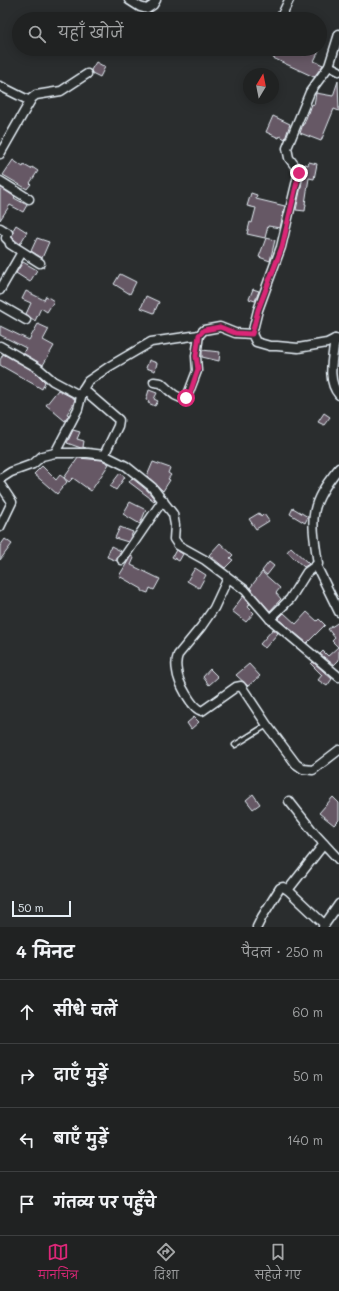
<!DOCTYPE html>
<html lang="hi">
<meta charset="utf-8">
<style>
:root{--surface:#202222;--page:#2d2f2f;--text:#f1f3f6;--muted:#a2a4a5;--line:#3d3f40;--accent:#db2777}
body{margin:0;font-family:Mali,"Playpen Sans Deva",sans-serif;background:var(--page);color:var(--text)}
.compass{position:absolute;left:243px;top:68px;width:36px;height:36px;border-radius:50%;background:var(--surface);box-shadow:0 2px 10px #0003;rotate:10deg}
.scale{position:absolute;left:12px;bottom:10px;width:59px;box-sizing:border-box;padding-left:4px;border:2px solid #e8f1f8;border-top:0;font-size:11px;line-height:14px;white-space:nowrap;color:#e8f1f8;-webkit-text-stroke:3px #2a2d2e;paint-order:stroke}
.stop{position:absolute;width:12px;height:12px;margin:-9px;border:3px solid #db2777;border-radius:50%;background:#fff}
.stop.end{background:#db2777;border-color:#fff;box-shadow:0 1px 4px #0008}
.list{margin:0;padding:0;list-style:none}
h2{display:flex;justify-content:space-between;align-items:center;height:52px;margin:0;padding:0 16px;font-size:17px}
h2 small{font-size:13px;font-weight:400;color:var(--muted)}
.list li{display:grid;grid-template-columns:26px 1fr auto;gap:12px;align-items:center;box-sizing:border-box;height:64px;padding:0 16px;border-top:1px solid var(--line)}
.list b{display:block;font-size:15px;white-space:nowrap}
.list em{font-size:13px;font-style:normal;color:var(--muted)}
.icon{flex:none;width:22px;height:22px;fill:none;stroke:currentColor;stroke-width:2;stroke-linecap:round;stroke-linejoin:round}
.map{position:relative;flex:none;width:339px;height:927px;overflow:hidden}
.search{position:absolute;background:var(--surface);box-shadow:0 2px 10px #0003;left:12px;right:12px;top:12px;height:44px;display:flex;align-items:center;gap:10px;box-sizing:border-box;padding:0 14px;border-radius:22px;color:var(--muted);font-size:15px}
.sheet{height:308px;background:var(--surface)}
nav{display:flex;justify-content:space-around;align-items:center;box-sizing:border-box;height:56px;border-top:1px solid var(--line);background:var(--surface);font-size:11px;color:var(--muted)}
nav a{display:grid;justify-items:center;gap:2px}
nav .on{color:var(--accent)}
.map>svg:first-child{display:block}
.building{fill:#665865;stroke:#e8f1f8}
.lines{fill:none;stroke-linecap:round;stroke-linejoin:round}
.service-casing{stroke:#e8f1f8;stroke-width:7}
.minor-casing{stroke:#e8f1f8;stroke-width:11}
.service{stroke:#2a2d2e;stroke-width:4}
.minor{stroke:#2a2d2e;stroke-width:8}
.route{stroke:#db2777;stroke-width:5}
</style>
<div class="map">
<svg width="339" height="927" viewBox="0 0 339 927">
<rect width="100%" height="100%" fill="#2a2d2e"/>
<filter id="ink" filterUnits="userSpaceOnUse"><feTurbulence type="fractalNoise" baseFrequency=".025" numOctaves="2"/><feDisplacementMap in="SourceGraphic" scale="8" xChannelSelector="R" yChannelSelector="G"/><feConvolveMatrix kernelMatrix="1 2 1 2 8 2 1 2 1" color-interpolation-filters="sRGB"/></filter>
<g filter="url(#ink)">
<g class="building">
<polygon points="277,49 291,49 304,55 307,49 320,49 314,61 323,65 314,77 273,58"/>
<polygon points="96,62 105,67 100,77 92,73 91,70"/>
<polygon points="338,81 339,111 334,109 321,141 300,133 303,124 304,124 308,113 309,113 312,104 314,105 316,93 333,96"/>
<polygon points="273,116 290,124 285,139 280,136 279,138 266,132"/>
<polygon points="13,160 23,167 24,165 31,169 32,167 38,171 30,183 31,184 27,189 3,175"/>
<polygon points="309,162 317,164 314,179 309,178 305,204 306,204 305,211 296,210 303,177 304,164 308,165"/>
<polygon points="0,187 15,197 14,198 27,205 23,212 10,205 0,220"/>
<polygon points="251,193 257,195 256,199 285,206 280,228 268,226 265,238 247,234 250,222 252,223 256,208 247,206"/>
<polygon points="16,225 27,232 20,244 15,240 12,237 13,230"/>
<polygon points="37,238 49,242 42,258 31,251"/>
<polygon points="266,238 275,240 270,261 259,257"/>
<polygon points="23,262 37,270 30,282 16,273"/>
<polygon points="120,274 136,282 130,294 114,284"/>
<polygon points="253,289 259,291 255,301 249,299"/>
<polygon points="26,291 44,300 46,296 54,301 47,312 41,308 35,321 26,314 31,303 22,299"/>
<polygon points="146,296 159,302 154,313 141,308"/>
<polygon points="38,324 49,329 43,340 54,346 43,365 23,353 26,348 0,335 0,326 29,340"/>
<polygon points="202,350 220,352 219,361 202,357"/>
<polygon points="3,354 35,372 45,382 42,389 0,365 0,360"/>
<polygon points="149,360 157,363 155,371 146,368"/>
<polygon points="58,390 75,399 73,405 67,414 69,415 65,421 46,405"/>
<polygon points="149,390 157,393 154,399 158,401 155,406 148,403 149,401 146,400"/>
<polygon points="324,413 330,417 324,425 318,422"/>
<polygon points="73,430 80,432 77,439 84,441 83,447 86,448 81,448 67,443"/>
<polygon points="78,458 102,460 109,464 91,491 73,478 69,482 64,478 67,482 57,494 34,474 42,466 56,480 60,475 64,478"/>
<polygon points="153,462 170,468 168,473 171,475 168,479 170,480 163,491 147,476"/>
<polygon points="120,473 125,477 116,490 110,486"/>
<polygon points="132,478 148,491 155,500 154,501 129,482"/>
<polygon points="130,502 146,510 140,524 123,514"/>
<polygon points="293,508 308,517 305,523 290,514"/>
<polygon points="259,513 261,517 264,514 269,521 256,529 249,519"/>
<polygon points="120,527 133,532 128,542 115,538"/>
<polygon points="5,539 12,544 0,560 0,546"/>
<polygon points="220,543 233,555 230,558 233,560 225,568 209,555"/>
<polygon points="111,546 121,551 117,557 117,561 107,557"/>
<polygon points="291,547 309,564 304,567 287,552"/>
<polygon points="176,550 183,554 179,561 172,557"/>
<polygon points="131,556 134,558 131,565 160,579 154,590 150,588 148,593 142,591 142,589 119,576"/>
<polygon points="269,562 274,566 267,575 262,571"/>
<polygon points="195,568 206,575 199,588 187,581"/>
<polygon points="262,572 280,588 276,593 281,599 270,611 250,588"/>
<polygon points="243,596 250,604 248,607 254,613 246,622 232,611"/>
<polygon points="307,612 317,621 319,619 325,625 307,643 278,619 284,613 296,624"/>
<polygon points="339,622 339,660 334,665 320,654 323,651 328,656 338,647 332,641 335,638 328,629"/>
<polygon points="273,629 278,633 265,648 260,644"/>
<polygon points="313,662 332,679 327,686 318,680 322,675 311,664"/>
<polygon points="249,664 260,676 248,686 236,675"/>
<polygon points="210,669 218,677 209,685 203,677"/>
<polygon points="194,717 199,722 191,729 187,723"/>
<polygon points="253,794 260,804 253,809 246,800"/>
<polygon points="333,797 339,803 339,820 334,825 319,813"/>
</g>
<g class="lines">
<g class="service-casing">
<polyline id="service" points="235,745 267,725"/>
</g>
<g class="minor-casing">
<g id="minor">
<polyline points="129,0 140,7 147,9 153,5 156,0"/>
<polyline points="280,19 289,0"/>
<polyline points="329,66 339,71"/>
<polyline points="0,86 30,101"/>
<polyline points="0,154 32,98 36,95 61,91 87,74"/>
<polyline points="0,181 29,199"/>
<polyline points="0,228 8,233 6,238 9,241 10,244 40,263"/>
<polyline points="0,290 22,252"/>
<polyline points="0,305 26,320"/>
<polyline points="252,334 258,310 281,247 298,176 298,170 289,158 287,148 310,92 329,66 339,34"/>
<path d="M335 339C333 357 326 380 339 395"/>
<polyline points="0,346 38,368 53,381 81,396"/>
<path d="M154 382 161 383C168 389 177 401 187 397L197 371 196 356 199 335"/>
<polyline points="83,389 119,420 118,426 104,455"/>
<polyline points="55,453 78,409 83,389 88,381 110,366 151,342 199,335 204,330 220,327 235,333 252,334 256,342 270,346 277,346 298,348 327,343 335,339 339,340"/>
<polyline points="0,479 11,472 33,464 42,456 55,453 88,453 104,455 126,466 152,487 173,514 175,525 174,539 178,545 205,560 245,590 270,619 339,677"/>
<polyline points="0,484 12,502 0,527"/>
<polyline points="122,560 163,500"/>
<polyline points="316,565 339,612"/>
<path d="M228 578 214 608 201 627 178 655C176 660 176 666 177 671 178 682 192 709 202 711L236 687 241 686 267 725 296 764 303 769 313 770 339 750"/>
<path d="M270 619 290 599 307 572 318 564C311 517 308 506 339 468"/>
<polyline points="289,801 315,834 339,860"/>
<polyline points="288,890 324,844"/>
<polyline points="257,927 262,917 280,888 283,887 288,890 324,924"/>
<polyline points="323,927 339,904"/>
</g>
</g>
<use href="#service" class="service"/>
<use href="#minor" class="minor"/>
</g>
</g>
<g class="lines" filter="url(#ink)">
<polyline class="route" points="186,398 190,393 198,369 196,356 199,335 204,330 220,327 235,333 252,334 258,310 282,247 299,173"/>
</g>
</svg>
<svg class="compass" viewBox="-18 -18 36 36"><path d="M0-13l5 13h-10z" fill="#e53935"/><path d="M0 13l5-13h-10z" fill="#a2a4a5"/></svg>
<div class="scale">50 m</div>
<div class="stop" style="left:186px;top:398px"></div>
<div class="stop end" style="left:299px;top:173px"></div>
<div class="search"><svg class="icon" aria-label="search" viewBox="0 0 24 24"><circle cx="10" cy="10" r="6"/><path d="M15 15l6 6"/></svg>यहाँ खोजें</div>
</div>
<section class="sheet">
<h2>4 मिनट<small>पैदल · 250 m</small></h2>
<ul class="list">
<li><svg class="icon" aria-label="ahead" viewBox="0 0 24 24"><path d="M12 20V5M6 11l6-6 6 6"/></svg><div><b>सीधे चलें</b></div><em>60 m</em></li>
<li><svg class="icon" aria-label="right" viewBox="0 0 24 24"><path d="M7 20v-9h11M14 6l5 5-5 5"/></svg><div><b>दाएँ मुड़ें</b></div><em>50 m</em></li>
<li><svg class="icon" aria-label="left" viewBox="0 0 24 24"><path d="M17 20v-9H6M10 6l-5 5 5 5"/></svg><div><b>बाएँ मुड़ें</b></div><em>140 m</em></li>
<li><svg class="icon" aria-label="arrive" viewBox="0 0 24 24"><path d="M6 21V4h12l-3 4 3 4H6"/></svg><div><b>गंतव्य पर पहुँचे</b></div></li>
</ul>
</section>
<nav>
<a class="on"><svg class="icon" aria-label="map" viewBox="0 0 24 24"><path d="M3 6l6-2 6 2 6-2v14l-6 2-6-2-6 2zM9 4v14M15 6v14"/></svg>मानचित्र</a>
<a><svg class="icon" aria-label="directions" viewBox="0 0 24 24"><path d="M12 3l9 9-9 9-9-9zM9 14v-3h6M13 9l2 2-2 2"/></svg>दिशा</a>
<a><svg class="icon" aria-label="saved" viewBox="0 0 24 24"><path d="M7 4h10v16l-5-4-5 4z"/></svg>सहेजे गए</a>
</nav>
